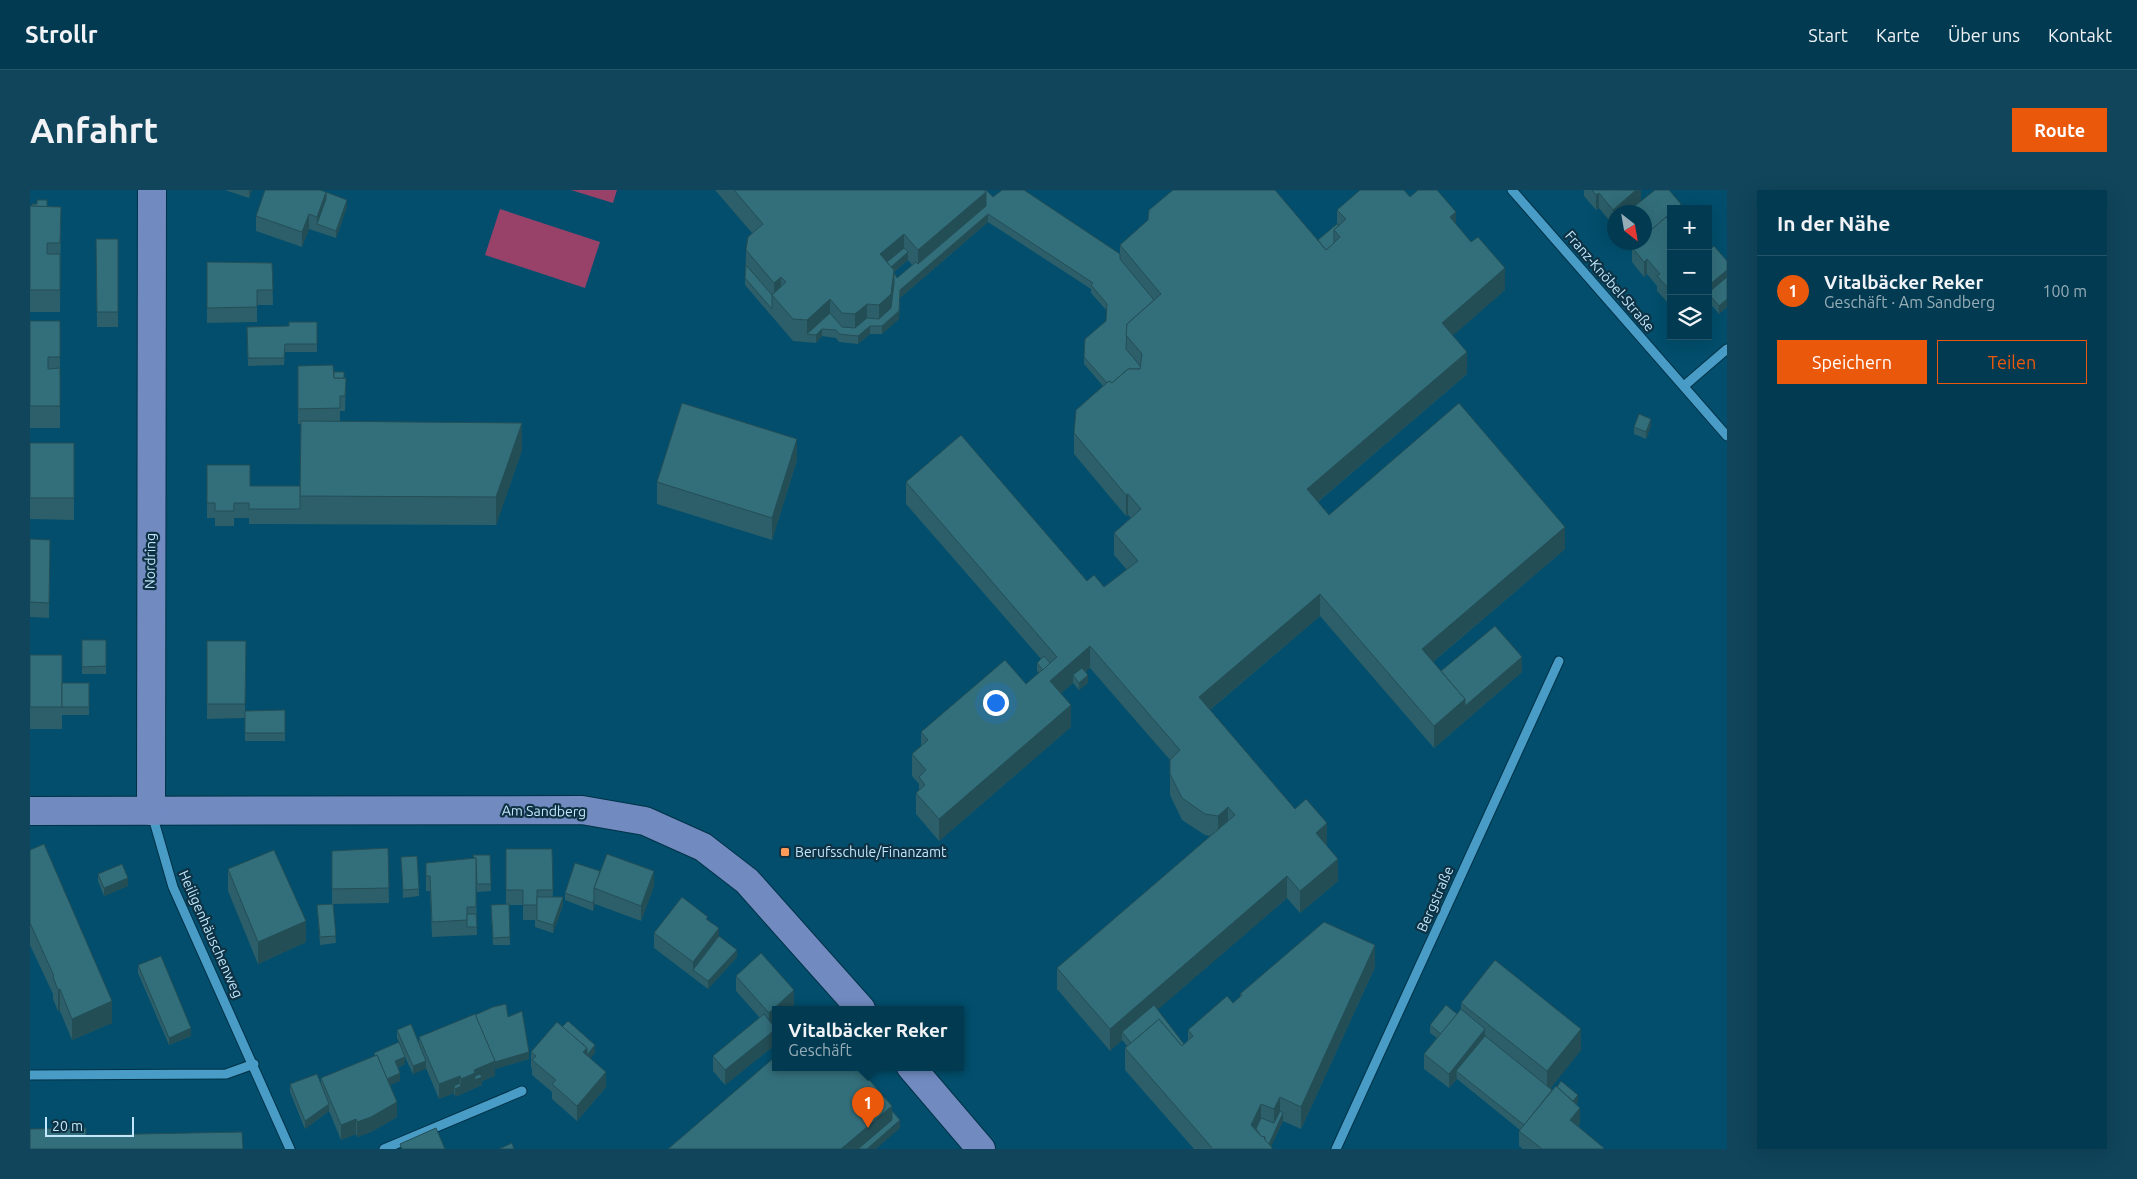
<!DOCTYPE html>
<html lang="de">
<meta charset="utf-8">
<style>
:root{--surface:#023a51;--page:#10455b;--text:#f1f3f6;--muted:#96adb7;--line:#235468;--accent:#ea580c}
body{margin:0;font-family:Ubuntu,sans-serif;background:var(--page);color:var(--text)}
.controls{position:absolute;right:15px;top:15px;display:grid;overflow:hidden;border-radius:0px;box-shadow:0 5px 20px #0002}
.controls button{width:45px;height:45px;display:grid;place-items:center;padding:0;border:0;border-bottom:1px solid var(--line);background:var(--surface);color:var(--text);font:25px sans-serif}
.compass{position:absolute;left:1577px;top:15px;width:45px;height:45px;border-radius:50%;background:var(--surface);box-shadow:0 5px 20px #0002;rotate:149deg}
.scale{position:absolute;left:15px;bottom:12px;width:89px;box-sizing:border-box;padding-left:5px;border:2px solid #c0e7fd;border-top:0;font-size:14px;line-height:18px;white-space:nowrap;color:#c0e7fd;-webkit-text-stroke:4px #0e3243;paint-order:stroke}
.you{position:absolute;left:965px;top:512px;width:18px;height:18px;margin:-12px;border:4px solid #fff;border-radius:50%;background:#1a73e8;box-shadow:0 0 0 8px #1a73e833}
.badge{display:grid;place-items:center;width:32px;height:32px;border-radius:50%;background:var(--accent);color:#fff;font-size:16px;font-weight:700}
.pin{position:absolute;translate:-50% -41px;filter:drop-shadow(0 1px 2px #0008)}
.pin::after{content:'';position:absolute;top:26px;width:18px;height:15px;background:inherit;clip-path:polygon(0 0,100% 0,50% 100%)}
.popup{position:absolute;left:742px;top:816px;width:192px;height:65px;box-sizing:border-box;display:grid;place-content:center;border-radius:0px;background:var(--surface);filter:drop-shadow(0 1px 4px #0005);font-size:16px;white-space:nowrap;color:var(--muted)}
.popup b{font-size:19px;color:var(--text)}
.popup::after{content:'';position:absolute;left:50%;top:100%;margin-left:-10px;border:10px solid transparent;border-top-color:var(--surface)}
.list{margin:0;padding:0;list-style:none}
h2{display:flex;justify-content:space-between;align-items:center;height:65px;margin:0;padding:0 20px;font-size:21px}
h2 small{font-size:16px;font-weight:400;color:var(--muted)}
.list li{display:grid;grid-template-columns:32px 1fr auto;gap:15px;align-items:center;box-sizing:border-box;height:70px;padding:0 20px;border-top:1px solid var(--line)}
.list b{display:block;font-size:19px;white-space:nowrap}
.list p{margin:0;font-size:16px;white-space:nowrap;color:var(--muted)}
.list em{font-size:16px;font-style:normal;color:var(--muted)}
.actions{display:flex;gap:10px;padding:15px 20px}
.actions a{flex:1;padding:11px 0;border:1px solid var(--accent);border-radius:0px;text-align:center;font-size:18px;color:var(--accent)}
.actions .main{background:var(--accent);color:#fff}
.icon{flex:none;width:28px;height:28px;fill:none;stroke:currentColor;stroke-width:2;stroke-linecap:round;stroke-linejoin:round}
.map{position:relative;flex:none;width:1697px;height:959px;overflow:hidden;border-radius:0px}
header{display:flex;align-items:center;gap:30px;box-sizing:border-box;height:70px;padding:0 25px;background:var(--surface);border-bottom:1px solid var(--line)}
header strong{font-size:24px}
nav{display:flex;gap:28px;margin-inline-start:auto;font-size:18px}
.intro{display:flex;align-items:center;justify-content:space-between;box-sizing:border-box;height:120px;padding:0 30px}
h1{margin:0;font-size:35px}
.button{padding:12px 22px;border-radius:0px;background:var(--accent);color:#fff;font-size:18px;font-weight:700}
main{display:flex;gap:30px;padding:0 30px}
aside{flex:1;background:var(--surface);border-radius:0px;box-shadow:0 5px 20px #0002}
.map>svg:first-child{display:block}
.green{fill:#98426a}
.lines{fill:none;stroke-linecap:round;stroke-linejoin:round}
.minor-casing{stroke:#013247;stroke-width:11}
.major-casing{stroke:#013247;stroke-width:30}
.minor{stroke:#499cc6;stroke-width:9}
.major{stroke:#718bc1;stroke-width:28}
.wall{fill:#2c5f6a;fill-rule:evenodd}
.shaded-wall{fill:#244e56}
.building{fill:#336f7b;stroke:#244e56}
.poi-dot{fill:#fe9b58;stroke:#0e3243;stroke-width:2}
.labels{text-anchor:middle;stroke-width:4.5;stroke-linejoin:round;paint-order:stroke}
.street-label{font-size:14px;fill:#c0e7fd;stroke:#0e3243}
.poi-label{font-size:14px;fill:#c0e7fd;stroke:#0e3243;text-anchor:start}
</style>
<header>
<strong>Strollr</strong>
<nav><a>Start</a><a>Karte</a><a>Über uns</a><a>Kontakt</a></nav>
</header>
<div class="intro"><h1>Anfahrt</h1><a class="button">Route</a></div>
<main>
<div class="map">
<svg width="1697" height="959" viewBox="0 0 1697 959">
<rect width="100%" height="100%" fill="#024e6c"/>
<g class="green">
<polygon points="541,0 587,0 583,13"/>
<polygon points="470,19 570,52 555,98 455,65"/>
</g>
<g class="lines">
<g class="minor-casing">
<g id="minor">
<polyline points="1482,0 1697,246"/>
<polyline points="1654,196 1697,159"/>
<polyline points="122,624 143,697 260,959"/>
<polyline points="0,885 196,884 224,874"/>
<polyline points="354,959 492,901"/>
<polyline points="1306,959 1529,471"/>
</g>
</g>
<g class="major-casing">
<g id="major">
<polyline points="0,621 552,620 615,631 673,657 717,691 831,819"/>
<polyline points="121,621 122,0"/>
<polyline points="881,877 951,959"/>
</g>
</g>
<use href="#minor" class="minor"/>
<use href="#major" class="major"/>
</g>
<g class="wall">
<polygon points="195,0 222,0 219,8"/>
<path d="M685 0H956L963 7 1090 64V55L1288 50 1307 34V20L1380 7 1426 35 1475 100 1422 146 1437 184 1288 312 1299 325 1535 359 1403 472 1411 481 1492 482 1404 558 1290 426 1180 520 1265 619 1297 655 1296 656 1308 691 1270 723 1257 708 1127 820 1154 854 1158 850V840L1203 813 1210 807V804L1345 777 1271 939 1253 931 1241 956 1243 959H1164L1095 880V858L1097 856 1092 850 1080 861 1027 799V778L1180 646 1175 645 1152 630 1140 605V570L1060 478 1055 482 1058 493 1049 500 1043 493 1031 503 1041 537 909 651 886 624V603L889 600V594L882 586V564L891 556V542L996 494 1009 483 1007 481V473L1011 469 876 314V292L1057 391 1074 397 1097 380 1084 365V343L1101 328 1098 325 1096 326 1044 264V243L1073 196 1054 174V167L1076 131 1077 121 1061 103V99L958 32 870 108 869 129 852 144H840L828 154 809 152 806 148 792 146 786 153 763 151 715 95 716 60 722 43ZM878 70 882 75 867 88 864 82Z"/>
<polygon points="1553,0 1611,0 1611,11 1583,35 1569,18 1566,20 1554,6 1554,1"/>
<polygon points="0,16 31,17 30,122 0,122"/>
<polygon points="317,17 306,48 279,39 272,57 226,41 226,26"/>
<polygon points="1651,19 1640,32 1641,33 1641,114 1640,115 1627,101 1627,96 1617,84 1614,87 1602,72 1602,57 1603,56 1600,52 1614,52"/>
<polygon points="66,49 88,49 88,137 67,137"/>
<polygon points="1678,61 1697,71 1697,117 1689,124 1678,111"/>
<polygon points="177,72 242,73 243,115 227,115 227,132 177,133"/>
<rect x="0" y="131" width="30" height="107"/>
<polygon points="287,132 287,162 255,162 254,175 218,176 217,137 259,136"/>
<polygon points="268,176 304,182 314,188 316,188 315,221 310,221 310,232 492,260 466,335 219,334 219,328 204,328 204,336 185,336 185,328 177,328 177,275 220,296 270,296 271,234 268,234"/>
<polygon points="1621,236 1616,249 1604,244 1604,237"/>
<polygon points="0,253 44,253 44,330 0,329"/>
<polygon points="767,270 742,350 627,314 627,292"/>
<polygon points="0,349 20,365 19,428 0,427"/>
<rect x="52" y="450" width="24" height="34"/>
<polygon points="177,451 216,466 215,521 255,520 255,551 215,551 215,527 215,528 177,529"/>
<polygon points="0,465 32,493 59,493 59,525 32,525 32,539 0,539"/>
<polygon points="358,658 359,713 303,714 306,753 290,755 287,715 302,714 302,661"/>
<polygon points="476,659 522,659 523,707 533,715 523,743 505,737 505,730 493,730 493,715 479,715 480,755 463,755 461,722 476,714"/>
<polygon points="0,660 82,833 42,850 30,821 28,821 23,809 23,804 0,755"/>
<polygon points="460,665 461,701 447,702 446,695 447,745 402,747 400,701 396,701 396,673 443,668"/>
<polygon points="371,667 389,699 389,706 373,708"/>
<polygon points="198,679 276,752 228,774 198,701"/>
<polygon points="570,681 624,696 611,731 565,714 563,721 535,710 535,703"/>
<polygon points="68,684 98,696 74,706 68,691"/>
<polygon points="678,730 689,746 707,767 678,799 624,758 624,743"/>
<polygon points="108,775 161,846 139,855 108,783"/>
<polygon points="706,786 764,815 742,834 746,839 746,854 695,895 683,881 683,866 730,828 706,801"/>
<polygon points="1431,813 1551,860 1520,898 1548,912 1546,914 1550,933 1548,936 1574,959 1493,959 1489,956 1489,941 1490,940 1427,889 1419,898 1394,879 1394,864 1407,848 1400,843 1400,835 1427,824 1431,819"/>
<polygon points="445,825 478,827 499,869 465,879 465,886 452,891 452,895 425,907 424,903 409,909 396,878 383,884 374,865 375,874 368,878 370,891 360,895 367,927 341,942 327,947 326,944 311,950 299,921 275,939 260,902 260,894 291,895 291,888 344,866 344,863 369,852 367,848 367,840 389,855 389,847"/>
<polygon points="501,862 565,863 560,868 576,897 547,931 522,909 522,902 502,885 502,879 501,877"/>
</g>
<g class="shaded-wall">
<polygon points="219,0 222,0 219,8"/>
<polygon points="1606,0 1611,0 1611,11 1597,22 1584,22 1584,33 1583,35 1583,20"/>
<polygon points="296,2 296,17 287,34 287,27"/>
<polygon points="956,2 956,24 888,82 888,60"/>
<polygon points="1569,3 1569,18 1566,20 1566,5"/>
<polygon points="317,10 317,17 306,48 306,41"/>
<polygon points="1651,14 1651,19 1646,19"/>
<polygon points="1426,22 1426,44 1420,27"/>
<polygon points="1641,23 1641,31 1607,61 1614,46"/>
<polygon points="279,24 279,39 272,57 272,42"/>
<polygon points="958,24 958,32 870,108 869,129 852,144 852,136 869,121 870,100"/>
<polygon points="874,44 874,65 854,82 850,64"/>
<polygon points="878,62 878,70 864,82 864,102 861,126 849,137 849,115 859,78"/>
<polygon points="1617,69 1617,84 1614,87 1614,72"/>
<polygon points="1475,78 1475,100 1412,155 1412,133"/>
<polygon points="1697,80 1697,95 1678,103 1678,96"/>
<polygon points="751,87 751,109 744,107 744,93"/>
<polygon points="1641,99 1641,114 1640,115 1640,100"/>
<polygon points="800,109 800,131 777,144 777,152 777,130"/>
<polygon points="1697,109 1697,117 1689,124 1689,116"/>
<polygon points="837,114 837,136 825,146 825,124"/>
<polygon points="840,136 840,144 828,154 828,146"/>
<polygon points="792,139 792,146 786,153 786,145"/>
<polygon points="1437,162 1437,184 1277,321 1277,299"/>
<polygon points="1621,229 1621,236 1616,249 1616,242"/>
<polygon points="492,233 492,260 466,335 466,307"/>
<polygon points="767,249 767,270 742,350 742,328"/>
<polygon points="1098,304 1098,325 1096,326 1096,305"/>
<polygon points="1535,337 1535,359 1392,481 1392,459"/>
<polygon points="1290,404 1290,426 1169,529 1169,507"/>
<polygon points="1060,456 1060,478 1047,490 1043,485 1043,493 1020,513 1020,488"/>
<polygon points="1492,467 1492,482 1404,558 1404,536 1435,509"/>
<polygon points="1058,485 1058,493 1049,500 1049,493"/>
<polygon points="1041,515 1041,537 909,651 909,629"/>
<polygon points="1198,617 1198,639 1188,648 1188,626"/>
<polygon points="1297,633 1297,655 1286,665 1286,643"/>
<polygon points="1308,669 1308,691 1270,723 1270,701"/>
<polygon points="624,681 624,696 611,731 611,716"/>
<polygon points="1257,686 1257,708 1096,847 1092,842 1092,850 1080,861 1080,839"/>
<polygon points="98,688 98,696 74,706 74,698"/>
<polygon points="533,707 533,715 523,743 523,735"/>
<polygon points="564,709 564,713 565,714 563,721 563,713"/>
<polygon points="276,731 276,752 228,774 228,752"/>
<polygon points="689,738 689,753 663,780 663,772"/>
<polygon points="1345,755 1345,777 1271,939 1271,917"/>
<polygon points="707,760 707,767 678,799 678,791"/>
<polygon points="30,799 30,821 28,821 28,800"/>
<polygon points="764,800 764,815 759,819 746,819 746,832 739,838 739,823"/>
<polygon points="82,811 82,833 42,850 42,829"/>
<polygon points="161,838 161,846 139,855 139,848"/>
<polygon points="746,839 746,854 695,895 695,880"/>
<polygon points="1455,839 1455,854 1426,881 1427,889 1419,898 1419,884"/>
<polygon points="1551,839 1551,860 1517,903 1517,881"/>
<polygon points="565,855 565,863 553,877 553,862 557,858"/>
<polygon points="499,862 499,869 465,879 465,886 452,891 452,895 425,907 425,899 424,896 424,903 409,909 409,894 430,886 430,897 431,896 431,889 444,880 465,871"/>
<polygon points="375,867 375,874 365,879 365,871"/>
<polygon points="396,871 396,879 383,884 383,876"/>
<polygon points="576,882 576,897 547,931 547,916"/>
<polygon points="370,883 370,891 355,897 355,890"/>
<polygon points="1548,905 1548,912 1540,922 1540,914"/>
<polygon points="1250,907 1250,929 1244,941 1244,919"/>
<polygon points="367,912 367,927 341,942 327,947 327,932"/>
<polygon points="299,914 299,921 275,939 275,931"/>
<polygon points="1231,914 1231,935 1224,951 1221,935"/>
<polygon points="862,916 862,938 870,930 870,938 846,959 811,959"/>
<polygon points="1550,918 1550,933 1540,945 1540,930"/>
<polygon points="1253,923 1253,931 1240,959 1236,959"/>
<polygon points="326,929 326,944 311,950 311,935"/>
</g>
<g class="building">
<polygon points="235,0 290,0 296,2 287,27 279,24 272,42 226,26"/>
<polygon points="704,0 954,0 956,2 888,60 874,44 850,64 864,80 861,104 849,115 837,114 825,124 812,123 800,109 777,130 763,129 742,105 756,92 751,87 744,93 716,60 718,47 733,34"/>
<polygon points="954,0 956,0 963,7 972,0 994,0 1090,64 1090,69 1124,110 1097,134 1096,159 1111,177 1110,179 1098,179 1082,193 1079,191 1077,193 1054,167 1055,149 1076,131 1077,114 1061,95 1063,93 958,24 870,100 869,121 852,136 840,136 828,146 809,144 806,140 792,139 786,145 777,144 800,123 812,137 825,138 837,128 849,129 861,118 864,94 864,83 867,88 886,72 888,74 956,16 956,2"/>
<polygon points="1143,0 1245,0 1296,60 1310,47 1304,40 1316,29 1307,20 1330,0 1374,0 1380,7 1388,0 1407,0 1426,22 1420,27 1441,52 1448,47 1475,78 1412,133 1437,162 1277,299 1299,325 1429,213 1535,337 1392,459 1435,509 1404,536 1290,404 1169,507 1265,619 1276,609 1297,633 1286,643 1308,669 1270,701 1257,686 1080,839 1027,778 1205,625 1198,617 1188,626 1175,624 1152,608 1140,584 1140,570 1150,560 1060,456 1020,491 1041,515 909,629 886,603 895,595 889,587 896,580 882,564 898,550 891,542 975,470 996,494 1027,467 876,292 931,245 1057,391 1064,385 1074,397 1108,371 1084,343 1111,319 1098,304 1096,305 1044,243 1046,220 1079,191 1082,193 1098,179 1110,179 1112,164 1096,145 1097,134 1131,104 1090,55 1118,30 1119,20"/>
<polygon points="1562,0 1606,0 1583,20 1569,3 1566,5"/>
<polygon points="1625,0 1639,0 1651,14 1646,19 1641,19 1641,23 1614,46 1614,22 1597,22"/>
<polygon points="296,2 317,10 306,41 287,34 296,9"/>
<polygon points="7,10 17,10 17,17 2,16 2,14 7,14"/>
<polygon points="0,16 31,17 30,53 17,53 17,64 30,64 30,100 0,100"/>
<polygon points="1636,27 1641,33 1641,99 1640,100 1627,86 1630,84 1617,69 1614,72 1602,57 1607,52 1614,52 1614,46"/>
<polygon points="1307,34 1309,35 1304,40 1304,53 1296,60 1288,50"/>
<polygon points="66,49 88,49 88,122 67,122"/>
<polygon points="1684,56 1697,71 1697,80 1678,96 1678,61"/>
<polygon points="874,58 878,62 861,77 857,72"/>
<polygon points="177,72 242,73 243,100 227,100 227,117 177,118"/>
<polygon points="716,75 742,105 742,119 715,88"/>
<polygon points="1697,87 1697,109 1689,116 1678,103"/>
<polygon points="0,131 30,131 30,167 18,167 18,179 30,178 30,216 0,216"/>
<polygon points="259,132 287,132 287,154 255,154 254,168 218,168 217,137 259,136"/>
<polygon points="303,175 304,188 316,188 315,206 310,206 310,218 268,219 268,176"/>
<rect x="304" y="182" width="10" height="6"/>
<polygon points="652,213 767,249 742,328 627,292"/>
<polygon points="1609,224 1621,229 1616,242 1604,237"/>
<polygon points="271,231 492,233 466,307 270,306"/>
<rect x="0" y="253" width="44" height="55"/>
<polygon points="177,275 220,275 220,296 270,296 270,319 219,319 219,313 204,313 204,321 185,321 185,313 177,313"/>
<polygon points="0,349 20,350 19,413 0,412"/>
<polygon points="1465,436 1492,467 1435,516 1435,509 1411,481"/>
<polygon points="52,450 76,450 76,476 52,477"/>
<polygon points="177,451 216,451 215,514 177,514"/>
<rect x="0" y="465" width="32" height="52"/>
<polygon points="1014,466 1020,473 1013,480 1007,473"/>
<polygon points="1052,478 1058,485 1049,493 1043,485"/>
<rect x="32" y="493" width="27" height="24"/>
<polygon points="255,520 255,543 215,543 215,521"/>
<polygon points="14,654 82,811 42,829 30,799 28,800 23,787 24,786 0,733 0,660"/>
<polygon points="358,658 359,698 302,699 302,661"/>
<polygon points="476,659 522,659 523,700 507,700 507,715 493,715 493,700 476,700"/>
<polygon points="244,660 276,731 228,752 198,679"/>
<polygon points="577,664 624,681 611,716 564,698"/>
<polygon points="443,665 460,665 461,694 447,694 446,668 444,668"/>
<polygon points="387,666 389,699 373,700 371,667"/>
<polygon points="446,668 446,717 437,717 437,730 402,732 400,686 396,686 396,673"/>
<polygon points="545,673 570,681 564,698 564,709 563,713 535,703"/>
<polygon points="92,674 98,688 74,698 68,684"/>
<polygon points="507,707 533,707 523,735 507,730"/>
<polygon points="652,707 678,727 676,729 689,738 663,772 624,743"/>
<polygon points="303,714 306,746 290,747 287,715"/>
<polygon points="479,714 480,747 463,748 461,715"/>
<polygon points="437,724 446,724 447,737 437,737"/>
<polygon points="1294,732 1345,755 1271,917 1250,907 1244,919 1231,914 1221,935 1231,946 1235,947 1234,948 1243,959 1183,959 1095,858 1129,829 1152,856 1163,846 1158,840 1197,806 1203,813 1212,805 1210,804"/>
<polygon points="689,746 707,760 678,791 663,780"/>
<polygon points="731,763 764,800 739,823 706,786"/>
<polygon points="131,766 161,838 139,848 108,775"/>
<polygon points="1465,770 1551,839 1517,881 1431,813"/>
<polygon points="476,814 478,827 492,821 499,862 465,872 445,825 463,817"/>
<polygon points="1124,815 1154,854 1152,856 1129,829 1101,853 1092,842"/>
<polygon points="1416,815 1427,824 1411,844 1400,835"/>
<polygon points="1431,819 1455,839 1419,884 1394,864"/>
<polygon points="445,824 465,871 444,880 445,883 431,889 430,886 409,894 389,847"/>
<polygon points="734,824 746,839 695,880 683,866"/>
<polygon points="538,831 565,855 557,865 557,858 532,837"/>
<polygon points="527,832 557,858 553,862 576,882 547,916 522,894 526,890 502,870 506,866 501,862"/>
<polygon points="381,834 396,871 383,876 367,840"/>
<polygon points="1455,846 1522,900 1494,935 1426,881"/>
<polygon points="369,852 375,867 365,871 370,883 357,889 347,865 345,866 344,863"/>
<polygon points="347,865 367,912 341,927 327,932 326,929 311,935 291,888"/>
<polygon points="746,866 746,877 828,877 862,916 811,959 638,959"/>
<polygon points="287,884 299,914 275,931 260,894"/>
<polygon points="450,884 452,887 445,890 445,886"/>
<polygon points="1531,891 1548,905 1543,911 1527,897"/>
<polygon points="430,893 431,896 425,899 424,896"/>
<polygon points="1526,896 1550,918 1540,930 1574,958 1573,959 1512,959 1489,941"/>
<polygon points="862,921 870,930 837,959 828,959 862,930"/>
<polygon points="1250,921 1253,923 1239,954 1235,950 1235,947 1231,946 1226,939 1231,928 1244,933"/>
<polygon points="56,938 56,945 212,942 213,959 0,959 0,939"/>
<polygon points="406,938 415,959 372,959 370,954"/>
<polygon points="482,953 484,959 469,959"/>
</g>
<rect class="poi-dot" x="750" y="657" width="10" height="10" rx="2.5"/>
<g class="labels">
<g class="street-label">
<text transform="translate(1580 91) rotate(49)" y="5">Franz-Knöbel-Straße</text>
<text transform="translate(120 371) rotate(-89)" y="5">Nordring</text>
<text transform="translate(514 621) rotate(1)" y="5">Am Sandberg</text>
<text transform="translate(1405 709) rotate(-66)" y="5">Bergstraße</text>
<text transform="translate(181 744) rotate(66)" y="5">Heiligenhäuschenweg</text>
</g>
<g class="poi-label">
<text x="765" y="667">Berufsschule/Finanzamt</text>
</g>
</g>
</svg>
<div class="controls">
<button>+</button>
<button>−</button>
<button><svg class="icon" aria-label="layers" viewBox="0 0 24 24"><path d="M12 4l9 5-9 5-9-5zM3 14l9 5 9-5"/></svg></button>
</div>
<svg class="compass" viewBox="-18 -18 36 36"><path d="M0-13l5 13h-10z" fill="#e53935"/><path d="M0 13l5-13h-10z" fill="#96adb7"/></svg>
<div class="scale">20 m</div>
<div class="you"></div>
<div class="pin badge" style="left:838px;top:938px">1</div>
<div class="popup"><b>Vitalbäcker Reker</b>Geschäft</div>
</div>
<aside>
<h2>In der Nähe<small></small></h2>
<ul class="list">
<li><span class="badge">1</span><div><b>Vitalbäcker Reker</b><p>Geschäft · Am Sandberg</p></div><em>100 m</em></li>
</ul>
<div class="actions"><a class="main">Speichern</a><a>Teilen</a></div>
</aside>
</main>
